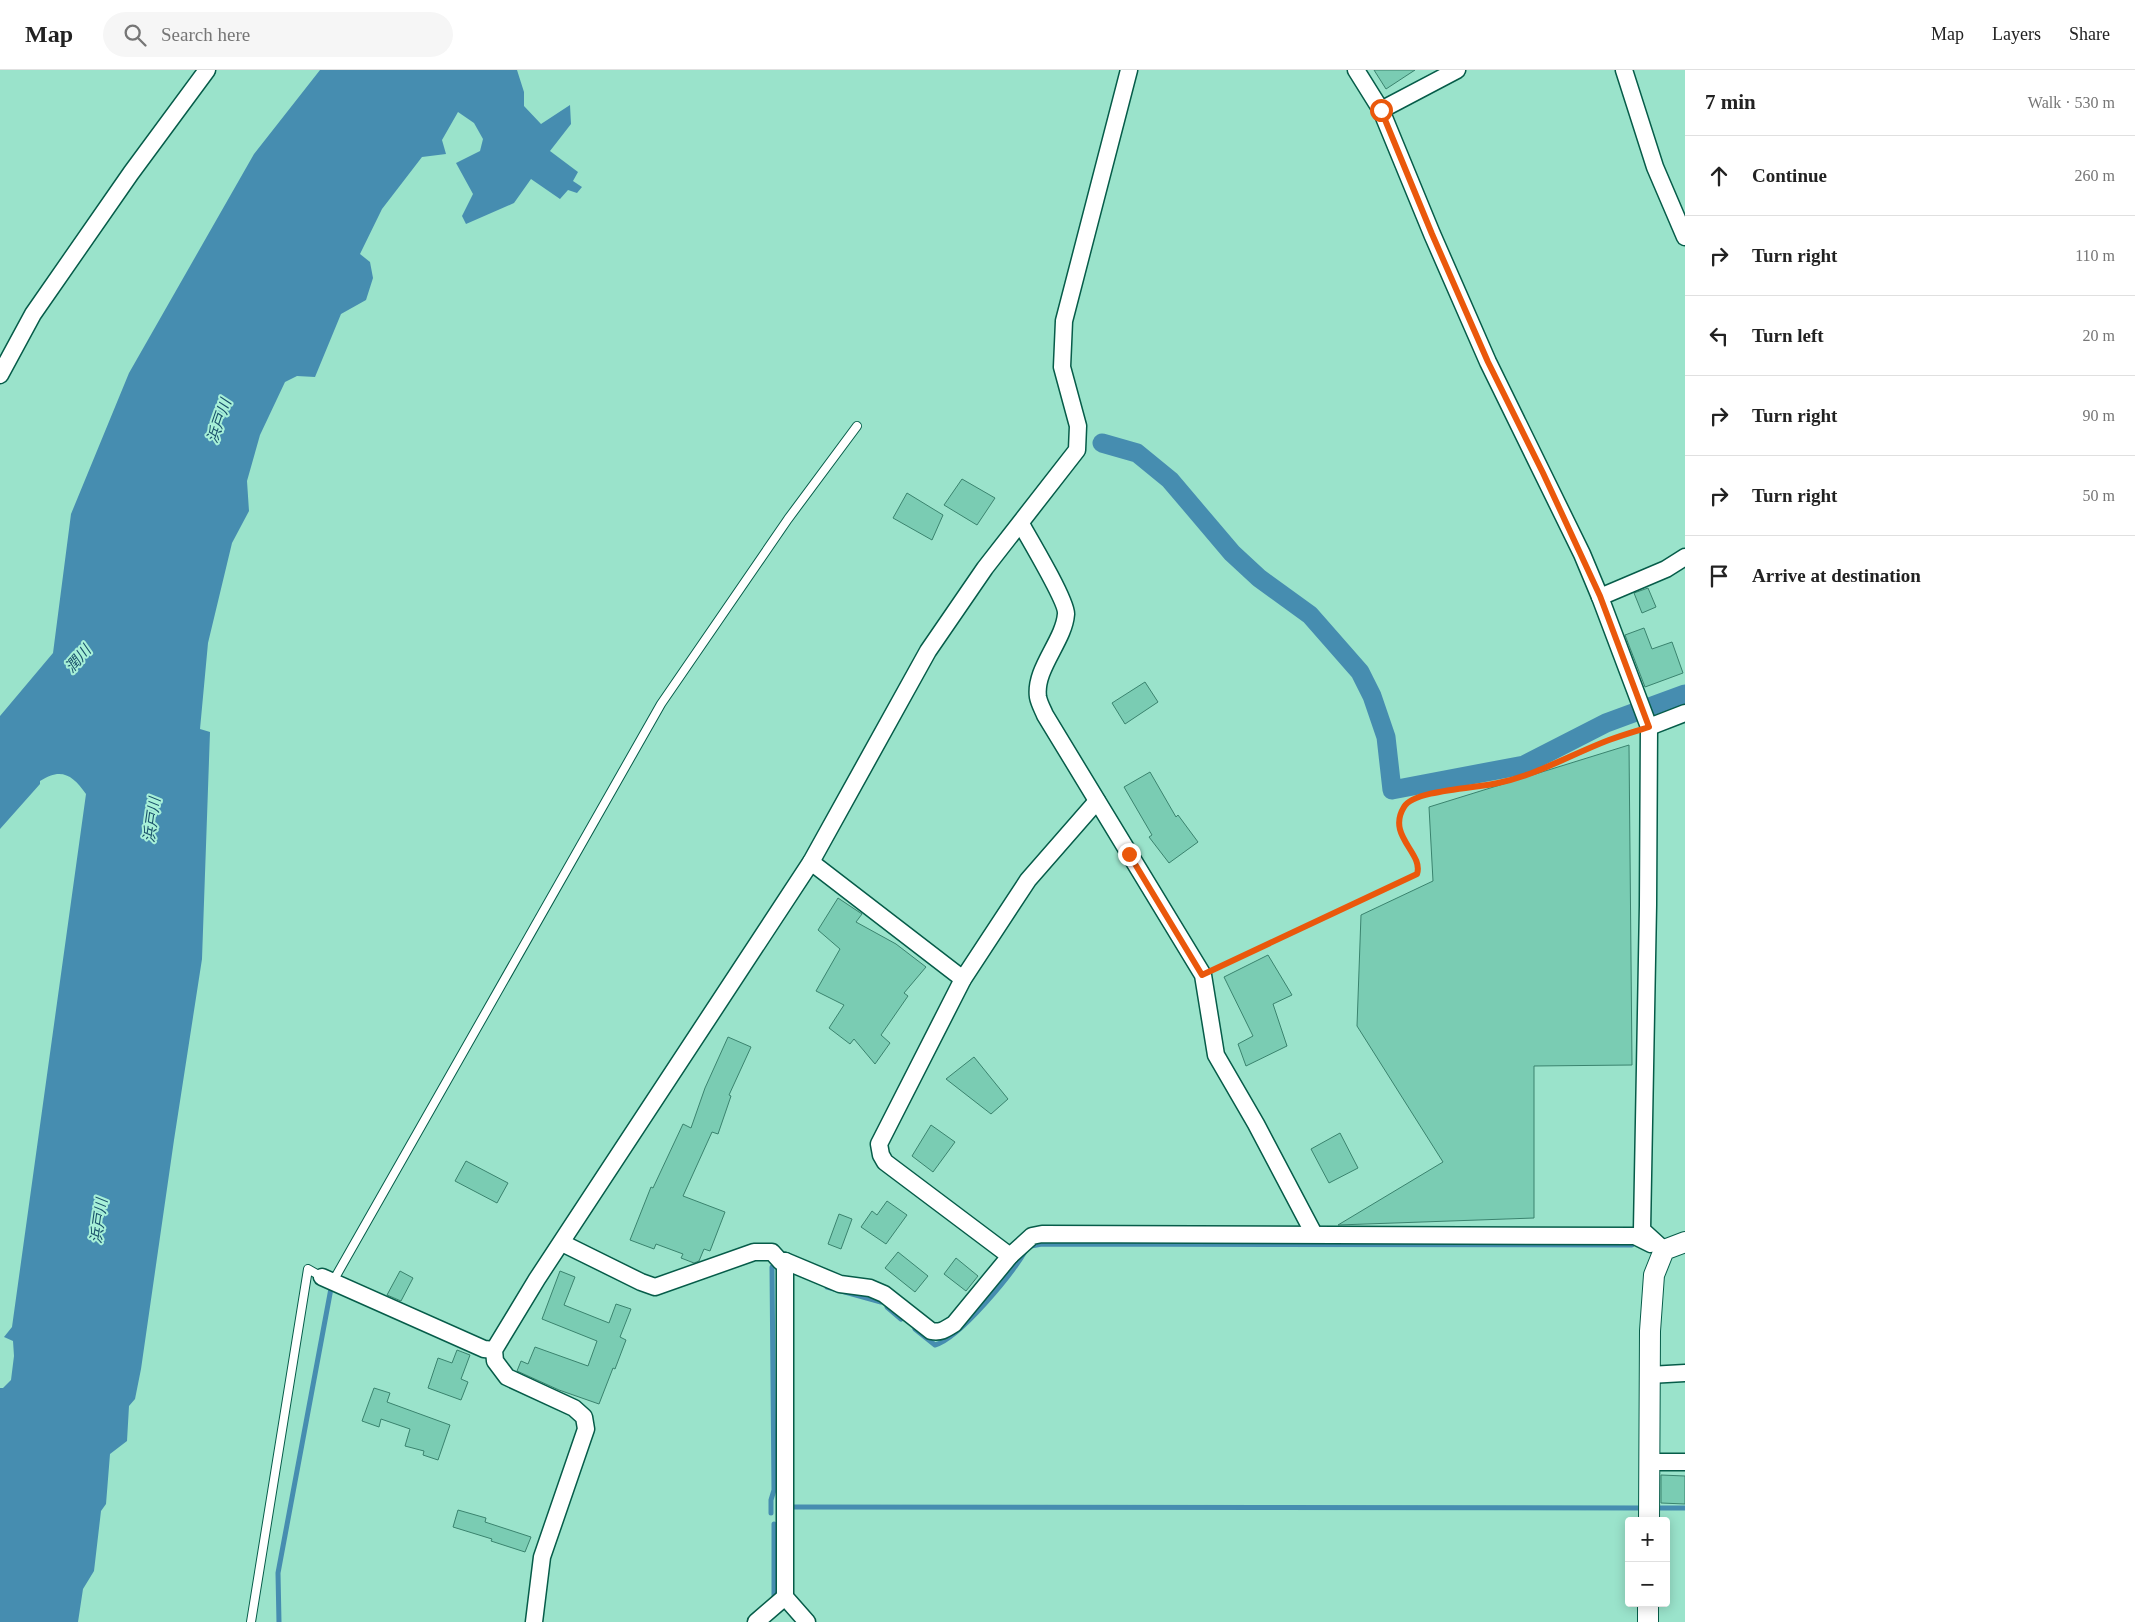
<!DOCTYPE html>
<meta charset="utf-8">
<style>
:root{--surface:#fff;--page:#f6f6f6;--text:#222;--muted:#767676;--line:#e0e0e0}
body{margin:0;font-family:"Times New Roman","Noto Sans JP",serif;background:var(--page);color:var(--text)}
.controls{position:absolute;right:15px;bottom:15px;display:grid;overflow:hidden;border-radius:5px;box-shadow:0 2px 12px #0003}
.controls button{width:45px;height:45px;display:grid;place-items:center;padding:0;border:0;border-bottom:1px solid var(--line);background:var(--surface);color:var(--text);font:25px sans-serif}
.stop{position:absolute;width:15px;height:15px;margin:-11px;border:4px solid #ea580c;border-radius:50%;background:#fff}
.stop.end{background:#ea580c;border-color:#fff;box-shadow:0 1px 5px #0008}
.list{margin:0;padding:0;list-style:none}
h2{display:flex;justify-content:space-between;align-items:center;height:65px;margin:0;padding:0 20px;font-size:21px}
h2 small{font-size:16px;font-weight:400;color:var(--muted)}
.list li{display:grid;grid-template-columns:32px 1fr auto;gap:15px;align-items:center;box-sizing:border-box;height:80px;padding:0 20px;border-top:1px solid var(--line)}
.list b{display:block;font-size:19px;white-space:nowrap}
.list em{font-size:16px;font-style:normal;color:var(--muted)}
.icon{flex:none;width:28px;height:28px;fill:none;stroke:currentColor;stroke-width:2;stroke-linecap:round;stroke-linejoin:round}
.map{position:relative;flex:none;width:1685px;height:1552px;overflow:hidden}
header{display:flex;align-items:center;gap:30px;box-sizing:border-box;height:70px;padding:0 25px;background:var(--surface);border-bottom:1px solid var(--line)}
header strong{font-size:24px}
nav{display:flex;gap:28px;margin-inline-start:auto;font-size:18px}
.search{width:350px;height:45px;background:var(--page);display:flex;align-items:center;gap:12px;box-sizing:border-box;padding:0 18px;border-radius:28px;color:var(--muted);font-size:19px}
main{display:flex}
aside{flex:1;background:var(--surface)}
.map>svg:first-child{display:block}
.water{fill:#468db0}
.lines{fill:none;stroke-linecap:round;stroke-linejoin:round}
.stream{stroke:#468db0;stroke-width:5}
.canal{stroke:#468db0;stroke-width:19}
.building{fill:#7accb3;stroke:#3a836e}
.service-casing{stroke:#065c49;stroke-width:10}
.minor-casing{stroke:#065c49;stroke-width:19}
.tertiary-casing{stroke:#065c49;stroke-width:22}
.path{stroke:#477264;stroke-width:3;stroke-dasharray:1 4;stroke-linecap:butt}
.service{stroke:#fff;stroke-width:8}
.minor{stroke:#fff;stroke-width:16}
.tertiary{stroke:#fff;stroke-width:20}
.route{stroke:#ea580c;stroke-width:6}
.labels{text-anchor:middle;stroke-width:4;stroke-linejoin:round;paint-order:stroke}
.water-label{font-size:15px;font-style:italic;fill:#18506a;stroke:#a7f0d8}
</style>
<header>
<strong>Map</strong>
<div class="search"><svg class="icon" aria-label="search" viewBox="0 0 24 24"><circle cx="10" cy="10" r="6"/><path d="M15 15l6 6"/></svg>Search here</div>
<nav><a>Map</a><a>Layers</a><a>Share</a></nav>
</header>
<main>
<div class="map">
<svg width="1685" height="1552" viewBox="0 0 1685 1552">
<rect width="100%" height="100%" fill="#9ae3cb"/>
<path class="water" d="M320 0H517L524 22V36L541 54 570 35 571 54 550 81 578 102 573 111 582 117 577 123 568 120 560 129 531 109 514 133 466 154 462 146 473 124 456 93 480 81 483 69 474 53 458 42 442 70 446 84 422 87 382 139 360 184 370 192 373 208 366 230 341 244 315 307 297 306 285 312 260 365 247 411 249 441 232 473 208 573 200 659 210 662 202 889 174 1070 141 1299 135 1329 129 1336 127 1371 110 1384 106 1434 101 1441 94 1501 83 1519 78 1552H0V1318H3L11 1310 14 1286 13 1271 4 1267 12 1257 86 724C73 705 61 697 40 711V714L0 759V646L53 583 71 444 129 303 254 84Z"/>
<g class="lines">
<g class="stream">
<polyline points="827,1217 881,1232"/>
<polyline points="887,1237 901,1249"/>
<path d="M915 1259 935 1275C960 1268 1012 1204 1026 1180L1031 1176 1042 1174 1632 1175"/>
<polyline points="792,1437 1645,1438"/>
<polyline points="1653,1438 1685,1438"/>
<polyline points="771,1443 771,1430 774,1420 772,1197"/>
<polyline points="774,1454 774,1528"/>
<polyline points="279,1552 278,1503 332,1213"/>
</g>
<polyline class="canal" points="1102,373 1137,383 1170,410 1232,483 1259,508 1310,545 1360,602 1372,626 1386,667 1392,720 1524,695 1606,653 1685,624"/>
</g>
<g class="building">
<polygon points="1374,0 1415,0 1386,19"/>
<polygon points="962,409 995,428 977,455 944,435"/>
<polygon points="907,423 943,445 932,470 893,448"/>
<polygon points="1648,518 1656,537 1642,543 1634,523"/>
<polygon points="1644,558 1652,579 1672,572 1683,603 1645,617 1625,565"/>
<polygon points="1145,612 1158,632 1125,654 1112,633"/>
<polygon points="1629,675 1632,995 1534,996 1534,1148 1338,1155 1443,1092 1357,956 1361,845 1433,811 1429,737"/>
<polygon points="1150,702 1176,747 1178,745 1198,772 1169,793 1149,767 1152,765 1124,717"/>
<polygon points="838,828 862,844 856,852 896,874 926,897 904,923 908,926 881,965 890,973 875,994 854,969 850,974 829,958 844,935 816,921 840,879 818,860"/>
<polygon points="1268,885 1292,925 1273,934 1287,976 1246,996 1238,974 1253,966 1224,907"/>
<polygon points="728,967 751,977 729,1025 731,1026 718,1064 712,1062 683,1126 725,1142 710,1181 704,1179 699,1191 694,1193 681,1188 683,1184 656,1174 654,1179 630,1170 651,1117 653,1118 683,1054 691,1058 705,1018"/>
<polygon points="974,987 1008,1029 991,1044 946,1009"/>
<polygon points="931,1055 955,1072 933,1102 912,1086"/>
<polygon points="1340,1063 1358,1098 1329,1113 1311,1079"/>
<polygon points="466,1091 508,1113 497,1133 455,1111"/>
<polygon points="887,1131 907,1145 886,1174 861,1157 872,1141 877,1145"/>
<polygon points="839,1144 852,1149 841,1179 828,1174"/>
<polygon points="898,1182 928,1206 915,1222 885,1198"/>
<polygon points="956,1188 978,1206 966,1221 944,1204"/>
<polygon points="400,1201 413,1208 401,1231 387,1225"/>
<polygon points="560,1201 575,1207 564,1235 609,1253 616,1234 631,1239 620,1267 626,1270 615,1299 613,1298 599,1334 559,1320 517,1301 521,1291 528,1294 535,1277 588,1296 597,1271 542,1249"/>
<polygon points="457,1280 470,1285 461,1309 468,1312 461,1330 428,1318 438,1288 452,1293"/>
<polygon points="374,1318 390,1323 387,1332 450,1355 438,1390 423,1385 424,1381 405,1376 410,1359 381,1349 379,1357 362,1351"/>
<polygon points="1661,1405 1685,1406 1685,1434 1661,1433"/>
<polygon points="458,1440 486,1448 485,1452 531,1467 525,1482 491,1471 492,1469 453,1457"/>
</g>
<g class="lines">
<g class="service-casing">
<g id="service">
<polyline points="332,1213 661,634 788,449 857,356"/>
<polyline points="251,1552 308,1199 322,1207"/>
</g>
</g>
<g class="minor-casing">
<g id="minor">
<polyline points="1356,0 1381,40 1432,164 1488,292 1582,484 1600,527 1649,657 1648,835 1642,1160 1664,1180"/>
<polyline points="1624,0 1655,97 1685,167"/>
<polyline points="1381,40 1457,0"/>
<polyline points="0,305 33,244 131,103 207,0"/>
<path d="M1021 454C1029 468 1067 532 1066 544 1064 571 1034 599 1038 627 1039 633 1043 640 1045 645L1203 905 1216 985 1256 1054 1314 1164"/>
<polyline points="1600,527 1666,499 1685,487"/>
<polyline points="1649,657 1685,643"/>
<polyline points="811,792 963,909"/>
<path d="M562 1173 641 1212 655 1217 754 1182H772L781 1192 785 1191 840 1214 870 1218 884 1224 931 1261C941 1263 946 1259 954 1254L1010 1186 1032 1166 1042 1164 1635 1166 1651 1174"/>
<polyline points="1010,1186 885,1092 881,1085 879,1074 963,909 1028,810 1097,731"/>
<polyline points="785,1191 785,1527 807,1552"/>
<polyline points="322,1207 484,1279 494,1280"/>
<polyline points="1649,1305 1685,1303"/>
<polyline points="1649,1392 1685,1392"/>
<polyline points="534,1552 542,1487 586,1359 584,1347 574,1338 507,1307 495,1291 494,1280 537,1209 811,792 928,581 985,498 1077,380 1078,356 1062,297 1064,251 1129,0"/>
<polyline points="756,1552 785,1527"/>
</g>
</g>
<g class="tertiary-casing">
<g id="tertiary">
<polyline points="1649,1451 1650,1261 1654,1205 1664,1180 1685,1172"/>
<polyline points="1648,1552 1648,1533"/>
</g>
</g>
<path class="path" d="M1217 898 1417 804C1424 783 1386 766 1404 737 1413 720 1478 718 1498 713 1546 703 1588 676 1634 662"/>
<use href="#service" class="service"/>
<use href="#minor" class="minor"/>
<use href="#tertiary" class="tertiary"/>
</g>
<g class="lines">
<path class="route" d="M1129 784 1202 905 1417 804C1424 783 1386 766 1404 737 1413 720 1478 718 1498 713 1537 705 1572 684 1609 670 1622 665 1636 661 1649 657L1600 526 1543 403 1488 292 1432 164 1381 40"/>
</g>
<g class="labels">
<g class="water-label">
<text transform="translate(219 351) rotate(-71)" y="5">浜戸川</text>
<text transform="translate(78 589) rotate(-49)" y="5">潤川</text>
<text transform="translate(152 750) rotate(-82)" y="5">浜戸川</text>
<text transform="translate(99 1151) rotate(-82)" y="5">浜戸川</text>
</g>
</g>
</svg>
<div class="controls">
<button>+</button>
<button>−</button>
</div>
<div class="stop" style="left:1381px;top:40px"></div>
<div class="stop end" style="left:1129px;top:784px"></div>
</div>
<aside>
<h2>7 min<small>Walk · 530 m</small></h2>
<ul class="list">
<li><svg class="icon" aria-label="ahead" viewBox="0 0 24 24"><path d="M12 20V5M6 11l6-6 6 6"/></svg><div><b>Continue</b></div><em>260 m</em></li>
<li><svg class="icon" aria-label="right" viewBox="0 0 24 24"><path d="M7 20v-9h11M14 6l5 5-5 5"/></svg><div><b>Turn right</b></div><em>110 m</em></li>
<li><svg class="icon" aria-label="left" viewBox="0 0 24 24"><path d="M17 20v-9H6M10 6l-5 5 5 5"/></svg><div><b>Turn left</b></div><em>20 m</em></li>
<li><svg class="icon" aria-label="right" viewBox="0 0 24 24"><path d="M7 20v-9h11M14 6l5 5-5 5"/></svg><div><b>Turn right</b></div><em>90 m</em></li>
<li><svg class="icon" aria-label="right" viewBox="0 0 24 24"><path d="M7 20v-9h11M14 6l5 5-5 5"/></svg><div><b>Turn right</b></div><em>50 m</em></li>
<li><svg class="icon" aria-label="arrive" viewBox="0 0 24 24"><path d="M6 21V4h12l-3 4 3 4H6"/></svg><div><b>Arrive at destination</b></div></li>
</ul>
</aside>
</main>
